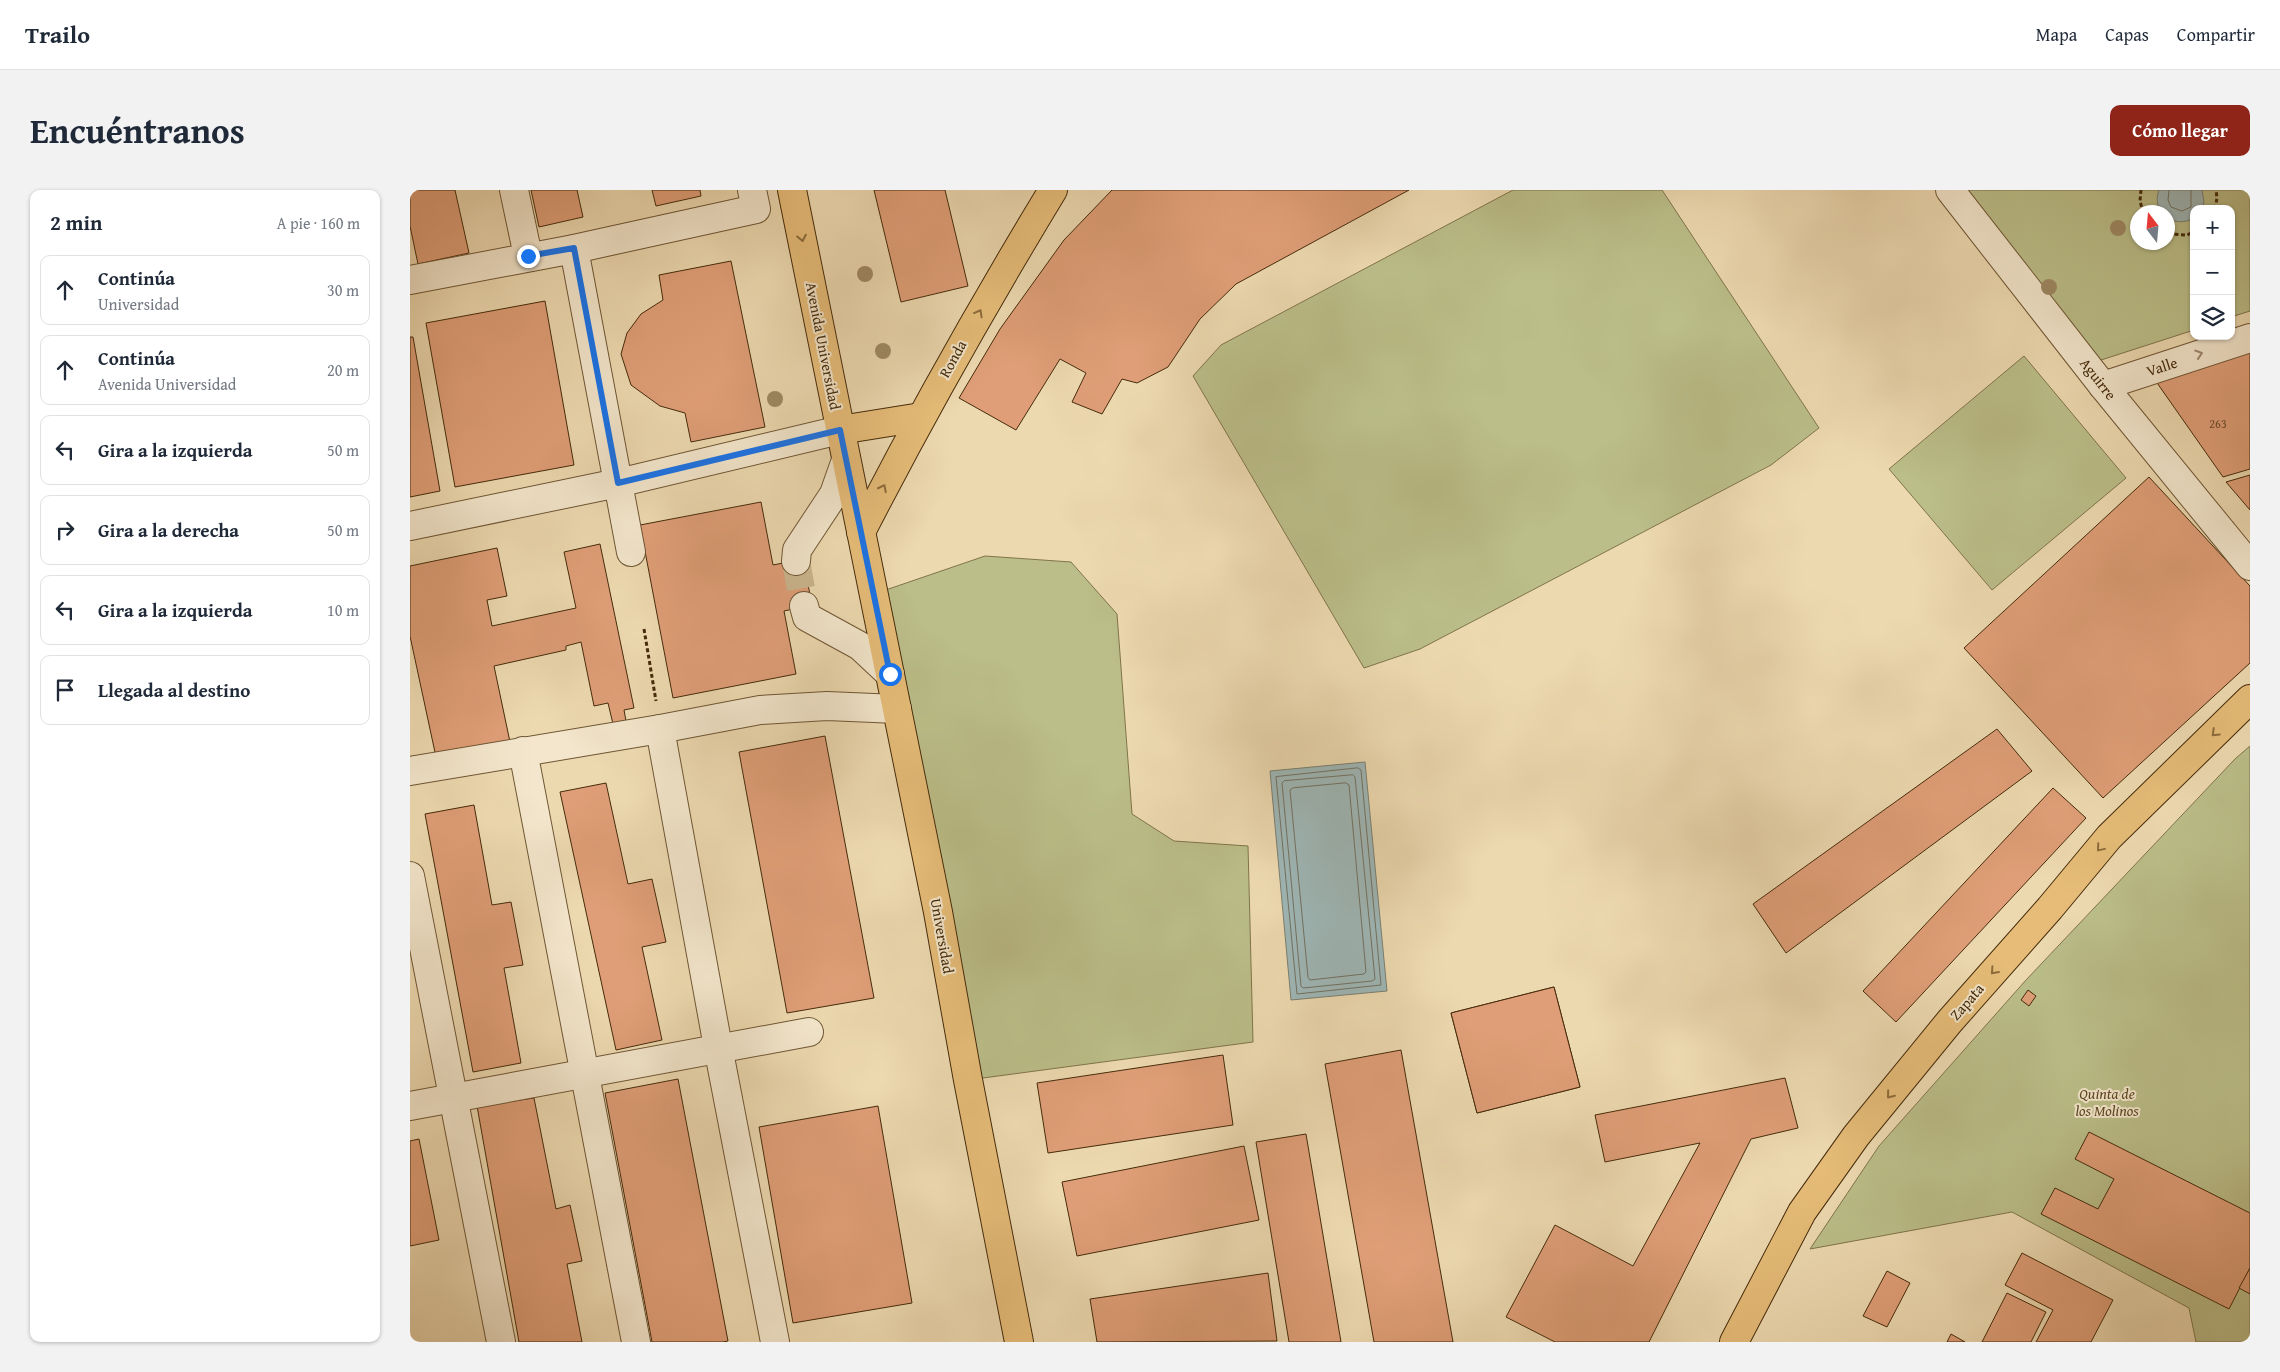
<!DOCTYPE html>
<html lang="es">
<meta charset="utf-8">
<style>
:root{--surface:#fff;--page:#f2f2f3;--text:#1f2937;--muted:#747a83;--line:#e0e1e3;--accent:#8f2418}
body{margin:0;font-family:"Gentium Book Plus",serif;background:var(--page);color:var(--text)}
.controls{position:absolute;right:15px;top:15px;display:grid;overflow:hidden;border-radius:10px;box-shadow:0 1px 4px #0004}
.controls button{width:45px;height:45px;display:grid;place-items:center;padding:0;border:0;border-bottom:1px solid var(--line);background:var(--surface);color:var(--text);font:25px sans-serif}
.compass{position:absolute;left:1720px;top:15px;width:45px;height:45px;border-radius:50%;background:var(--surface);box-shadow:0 1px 4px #0004;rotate:344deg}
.stop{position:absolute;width:15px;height:15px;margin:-11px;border:4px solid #1a73e8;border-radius:50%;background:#fff}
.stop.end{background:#1a73e8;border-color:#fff;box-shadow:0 1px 5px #0008}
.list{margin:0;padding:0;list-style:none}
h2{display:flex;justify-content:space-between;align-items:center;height:65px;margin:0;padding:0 20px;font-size:21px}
h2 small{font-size:16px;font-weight:400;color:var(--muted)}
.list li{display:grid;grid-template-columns:32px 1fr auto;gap:15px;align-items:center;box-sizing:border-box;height:70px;margin:0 10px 10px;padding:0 10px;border:1px solid var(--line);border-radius:10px}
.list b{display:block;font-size:19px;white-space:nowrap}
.list p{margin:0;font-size:16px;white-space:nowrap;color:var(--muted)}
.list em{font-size:16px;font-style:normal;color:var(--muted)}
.icon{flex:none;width:28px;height:28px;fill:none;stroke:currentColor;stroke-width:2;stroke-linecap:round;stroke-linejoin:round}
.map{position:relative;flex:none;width:1840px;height:1152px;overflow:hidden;border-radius:10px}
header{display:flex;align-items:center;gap:30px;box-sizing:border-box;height:70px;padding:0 25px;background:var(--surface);border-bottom:1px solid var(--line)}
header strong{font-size:24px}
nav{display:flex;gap:28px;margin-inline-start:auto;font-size:18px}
.intro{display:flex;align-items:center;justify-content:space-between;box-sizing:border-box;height:120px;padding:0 30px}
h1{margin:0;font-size:35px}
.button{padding:12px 22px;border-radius:10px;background:var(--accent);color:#fff;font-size:18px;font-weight:700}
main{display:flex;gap:30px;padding:0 30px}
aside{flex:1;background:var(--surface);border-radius:10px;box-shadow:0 1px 4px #0004}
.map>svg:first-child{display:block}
.green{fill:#bbbe89;stroke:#80744a;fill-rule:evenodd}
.water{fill:#9eb7b7;stroke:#7a7f72}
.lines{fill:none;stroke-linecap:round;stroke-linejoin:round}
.shore{stroke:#727161;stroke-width:1}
.building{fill:#df9e77;stroke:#452b0b}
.minor-tunnel{stroke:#cbb68f;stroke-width:28;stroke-dasharray:28 14;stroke-linecap:butt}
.minor-casing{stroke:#6f5634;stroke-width:30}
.major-casing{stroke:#452b0b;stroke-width:30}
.path{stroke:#452b0b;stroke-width:3;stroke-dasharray:4 2.5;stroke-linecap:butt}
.minor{stroke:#f3e6cc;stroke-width:28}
.major{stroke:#e6bc78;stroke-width:28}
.tree{fill:#9e8963}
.oneway{stroke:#8d6c3c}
.oneway2{stroke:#9c886c}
.route{stroke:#1a73e8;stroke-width:6}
.labels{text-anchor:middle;stroke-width:4;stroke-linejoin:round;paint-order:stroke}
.number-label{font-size:12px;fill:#6c4826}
.street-label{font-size:15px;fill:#452b0b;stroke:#f3e6cc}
.park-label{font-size:15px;font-style:italic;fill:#5d4824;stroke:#f3e6cc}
</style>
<header>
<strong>Trailo</strong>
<nav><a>Mapa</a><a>Capas</a><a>Compartir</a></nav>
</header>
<div class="intro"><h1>Encuéntranos</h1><a class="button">Cómo llegar</a></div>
<main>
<aside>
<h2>2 min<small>A pie · 160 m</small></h2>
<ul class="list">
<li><svg class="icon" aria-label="ahead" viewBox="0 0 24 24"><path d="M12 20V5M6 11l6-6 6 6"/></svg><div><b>Continúa</b><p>Universidad</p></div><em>30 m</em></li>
<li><svg class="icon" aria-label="ahead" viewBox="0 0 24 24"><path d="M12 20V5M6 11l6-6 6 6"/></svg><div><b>Continúa</b><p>Avenida Universidad</p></div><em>20 m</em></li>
<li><svg class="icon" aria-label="left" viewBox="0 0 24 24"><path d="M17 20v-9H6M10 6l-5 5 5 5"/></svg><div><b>Gira a la izquierda</b></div><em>50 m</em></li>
<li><svg class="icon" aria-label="right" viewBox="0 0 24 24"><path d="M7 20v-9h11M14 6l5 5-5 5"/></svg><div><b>Gira a la derecha</b></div><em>50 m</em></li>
<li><svg class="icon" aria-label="left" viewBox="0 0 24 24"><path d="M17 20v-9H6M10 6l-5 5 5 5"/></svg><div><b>Gira a la izquierda</b></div><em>10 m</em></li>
<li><svg class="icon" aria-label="arrive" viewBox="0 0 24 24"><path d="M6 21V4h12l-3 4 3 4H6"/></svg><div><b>Llegada al destino</b></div></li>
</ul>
</aside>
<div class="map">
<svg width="1840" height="1152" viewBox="0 0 1840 1152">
<rect width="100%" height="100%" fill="#edd9b0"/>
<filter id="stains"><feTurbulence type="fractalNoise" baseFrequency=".004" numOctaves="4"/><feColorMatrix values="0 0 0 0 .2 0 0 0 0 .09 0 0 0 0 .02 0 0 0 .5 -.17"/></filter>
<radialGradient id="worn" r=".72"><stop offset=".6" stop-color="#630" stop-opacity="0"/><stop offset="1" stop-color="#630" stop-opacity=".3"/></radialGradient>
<g class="green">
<polygon points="1103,0 1252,0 1409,238 1361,275 1010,459 954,478 783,186 811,155"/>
<path d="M1558 0H1840V121L1821 127V19H1784V140L1688 171ZM1728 22H1758V52H1728Z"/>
<polygon points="1614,166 1716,288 1582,400 1479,279"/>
<polygon points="575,366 661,372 707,424 722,624 764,651 838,656 843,852 558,890 464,404"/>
<polygon points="1840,556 1840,1152 1786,1152 1779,1118 1602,1022 1400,1059 1469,956 1616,790 1825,569"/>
</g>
<g class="water">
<path d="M1749 0H1792L1794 12 1792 19H1784V28C1775 33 1766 33 1758 28V22H1751C1747 16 1746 8 1749 0Z"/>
<polygon points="955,572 977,801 881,810 860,581"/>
</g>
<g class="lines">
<g class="shore">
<polyline points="1759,0 1758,10 1761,17 1772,21 1781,17 1781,0"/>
<polygon points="948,578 951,580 971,795 887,804 866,587"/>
<polygon points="943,585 945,587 965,789 962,791 893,798 891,796 872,593 874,591"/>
<polygon points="936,593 939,595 956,782 954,784 900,790 898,787 880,600 883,598"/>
</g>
</g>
<g class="building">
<polygon points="0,0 45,0 59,63 8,74 0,36"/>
<polygon points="121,0 167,0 173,27 129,37"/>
<polygon points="242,0 290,0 291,6 246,16"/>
<polygon points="464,0 535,0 558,96 491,112"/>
<polygon points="702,0 999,0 826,94 790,129 758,177 727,193 712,189 692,224 662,212 676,183 650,169 606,240 549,208 590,139 654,50"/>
<polygon points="321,71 355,237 281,252 275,223 250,216 221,195 211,164 217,143 231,124 253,110 249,85"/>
<polygon points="135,111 164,275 45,297 16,133"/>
<polygon points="0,147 3,147 30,301 0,307"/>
<polygon points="1840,160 1840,279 1813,287 1745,190"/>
<polygon points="1840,285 1840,320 1816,292"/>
<polygon points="1739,287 1840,396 1840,473 1693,608 1554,458"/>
<polygon points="351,312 363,375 393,369 402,415 374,421 386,484 263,508 230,335"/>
<polygon points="190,354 224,518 214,520 216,531 203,534 198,513 184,516 171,452 156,456 156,460 84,476 100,552 26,567 0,446 0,376 87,358 97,406 77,410 82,436 166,418 154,362"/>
<polygon points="1587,539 1622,581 1376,763 1343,714"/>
<polygon points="415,546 464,808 377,823 329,562"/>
<polygon points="196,593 218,694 242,689 256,752 232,757 252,850 206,860 150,602"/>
<polygon points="1643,598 1676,628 1486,832 1453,801"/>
<polygon points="64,615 82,715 101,712 113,775 94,778 111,873 63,882 15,624"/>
<polygon points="1144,797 1170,897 1067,923 1041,823"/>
<polygon points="1144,797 1170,897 1067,923 1041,823"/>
<polygon points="1618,800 1626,806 1619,816 1611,810"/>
<polygon points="991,860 1043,1152 964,1152 915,874"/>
<polygon points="813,865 823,935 638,963 627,893"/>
<polygon points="1375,888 1388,938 1341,949 1239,1152 1145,1152 1096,1127 1145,1035 1223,1076 1290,953 1195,972 1185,925"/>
<polygon points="268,889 318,1151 313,1152 242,1152 195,903"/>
<polygon points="124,908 146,1019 160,1015 172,1071 157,1074 172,1152 109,1152 67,916"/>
<polygon points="468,916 502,1113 383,1133 349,937"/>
<polygon points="1679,942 1840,1023 1840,1078 1819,1119 1631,1024 1645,998 1688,1019 1704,989 1665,969"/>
<polygon points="896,944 931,1152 879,1152 846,952"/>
<polygon points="9,949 29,1050 0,1056 0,951"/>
<polygon points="834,956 849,1030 667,1066 652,992"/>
<polygon points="1612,1063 1703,1110 1681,1152 1626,1152 1643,1120 1595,1095"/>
<polygon points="1840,1078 1840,1104 1829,1098"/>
<polygon points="1477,1081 1500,1093 1477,1137 1453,1126"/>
<polygon points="858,1083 867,1151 687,1152 680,1109"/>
<polygon points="1597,1103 1636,1122 1621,1152 1572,1152"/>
<polygon points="1541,1144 1555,1152 1537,1152"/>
</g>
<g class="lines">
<polyline class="minor-tunnel" points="386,371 394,416"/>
<g class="minor-casing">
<g id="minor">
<polyline points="104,0 118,66"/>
<polyline points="1540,0 1693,196 1840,376"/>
<polyline points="164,59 221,362"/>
<polyline points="0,90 164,59 346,19 342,0"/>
<polyline points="1693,196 1840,148"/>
<polyline points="0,336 208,293 430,240"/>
<polyline points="386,371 387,360 424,304 436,270"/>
<polyline points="394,416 397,427 450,456 480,484"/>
<polyline points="250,539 308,857 365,1152"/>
<polyline points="113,561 226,1152"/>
<polyline points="0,581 250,539 350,520 417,516 487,519"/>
<polyline points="0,686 91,1152"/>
<polyline points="0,916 399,842"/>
</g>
</g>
<g class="major-casing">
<g id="major">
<polyline points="382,0 528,722 558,890 609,1152"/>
<polyline points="430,240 511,227"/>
<path d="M451 342C511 225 575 112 643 0"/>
<polyline points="1324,1152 1392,1022 1446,946 1540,831 1640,718 1699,647 1840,509"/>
</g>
</g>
<g class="path">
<polyline points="1731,0 1730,11 1733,22"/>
<polyline points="1805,19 1807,8 1806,0"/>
<polyline points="1758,44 1777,45 1784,42"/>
<polyline points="234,439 246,511"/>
</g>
<use href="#minor" class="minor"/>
<use href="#major" class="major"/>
</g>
<g class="tree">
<circle cx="1708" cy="38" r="8"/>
<circle cx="455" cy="84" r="8"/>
<circle cx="1639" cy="97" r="8"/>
<circle cx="473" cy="161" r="8"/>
<circle cx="365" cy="209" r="8"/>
</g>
<defs><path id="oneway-chevron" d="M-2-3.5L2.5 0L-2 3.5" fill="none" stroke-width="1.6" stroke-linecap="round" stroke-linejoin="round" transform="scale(1.25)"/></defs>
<g class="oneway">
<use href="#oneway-chevron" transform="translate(392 48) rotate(79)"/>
<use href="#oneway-chevron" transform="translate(569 123) rotate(-61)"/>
<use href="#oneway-chevron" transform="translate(473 298) rotate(-63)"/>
<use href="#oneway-chevron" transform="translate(1805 543) rotate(136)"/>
<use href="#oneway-chevron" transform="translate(1690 658) rotate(130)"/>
<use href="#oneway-chevron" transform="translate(1584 781) rotate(132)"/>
<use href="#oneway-chevron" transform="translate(1480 905) rotate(129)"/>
</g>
<use class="oneway2" href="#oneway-chevron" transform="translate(1789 164) rotate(-18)"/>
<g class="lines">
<polyline class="route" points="118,66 164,58 208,293 430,240 480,484"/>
</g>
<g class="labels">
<g class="number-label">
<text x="1808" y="238">263</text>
</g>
<g class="street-label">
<text transform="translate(413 156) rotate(79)" y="5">Avenida Universidad</text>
<text transform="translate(543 169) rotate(-61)" y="5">Ronda</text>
<text transform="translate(1752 177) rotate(-18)" y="5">Valle</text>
<text transform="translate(1688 189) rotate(52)" y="5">Aguirre</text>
<text transform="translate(532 746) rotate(80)" y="5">Universidad</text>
<text transform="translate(1557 812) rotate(-49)" y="5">Zapata</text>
</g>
<g class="park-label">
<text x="1697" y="909">Quinta de<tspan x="1697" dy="17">los Molinos</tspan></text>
</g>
</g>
<rect width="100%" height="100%" filter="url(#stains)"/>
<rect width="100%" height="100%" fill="url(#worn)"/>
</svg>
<div class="controls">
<button>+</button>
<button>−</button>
<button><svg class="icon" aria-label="layers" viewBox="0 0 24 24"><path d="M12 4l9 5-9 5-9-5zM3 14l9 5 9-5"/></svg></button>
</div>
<svg class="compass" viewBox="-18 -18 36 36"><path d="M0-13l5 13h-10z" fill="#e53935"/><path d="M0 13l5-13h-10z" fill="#747a83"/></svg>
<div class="stop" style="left:480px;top:484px"></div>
<div class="stop end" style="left:118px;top:66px"></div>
</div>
</main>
